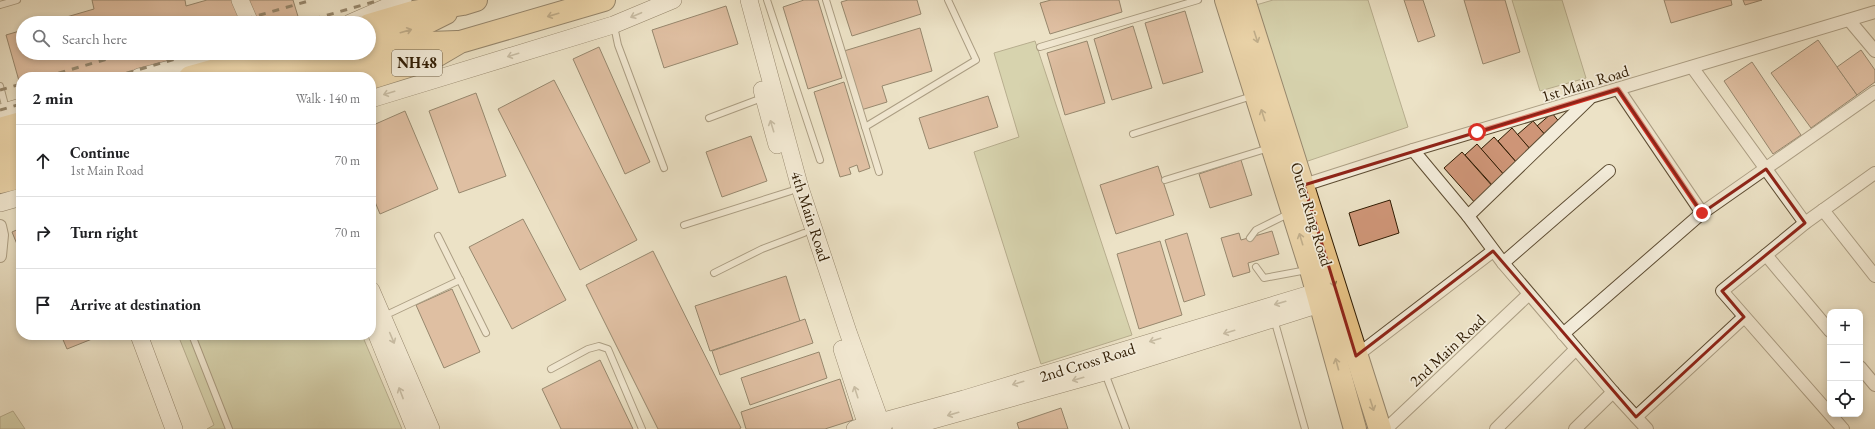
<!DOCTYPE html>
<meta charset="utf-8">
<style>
:root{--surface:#fff;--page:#f6f6f6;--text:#202124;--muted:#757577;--line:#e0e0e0}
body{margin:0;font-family:"EB Garamond",serif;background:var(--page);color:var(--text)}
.controls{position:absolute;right:12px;bottom:12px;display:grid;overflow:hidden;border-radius:8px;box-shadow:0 2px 6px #0003}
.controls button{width:36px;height:36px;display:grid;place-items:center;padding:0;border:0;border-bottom:1px solid var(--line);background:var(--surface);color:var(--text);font:20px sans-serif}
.stop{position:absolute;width:12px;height:12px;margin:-9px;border:3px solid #d93025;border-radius:50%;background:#fff}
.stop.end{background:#d93025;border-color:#fff;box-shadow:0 1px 4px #0008}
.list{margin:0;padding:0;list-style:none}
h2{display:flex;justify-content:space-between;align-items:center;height:52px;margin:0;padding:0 16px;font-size:17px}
h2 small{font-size:13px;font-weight:400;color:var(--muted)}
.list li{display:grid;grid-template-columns:26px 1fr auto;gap:12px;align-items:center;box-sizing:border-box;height:72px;padding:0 16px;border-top:1px solid var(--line)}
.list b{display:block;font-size:15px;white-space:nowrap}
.list p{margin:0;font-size:13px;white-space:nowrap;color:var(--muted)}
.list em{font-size:13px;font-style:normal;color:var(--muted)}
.icon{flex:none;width:22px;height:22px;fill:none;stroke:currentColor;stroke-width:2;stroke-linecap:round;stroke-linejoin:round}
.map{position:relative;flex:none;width:1875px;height:429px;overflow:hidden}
.search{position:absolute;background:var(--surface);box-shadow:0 2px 6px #0003;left:16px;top:16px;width:360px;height:44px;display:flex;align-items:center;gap:10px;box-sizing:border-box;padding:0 14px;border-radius:22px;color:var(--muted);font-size:15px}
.panel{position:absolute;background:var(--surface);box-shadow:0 2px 6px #0003;left:16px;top:72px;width:360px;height:268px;border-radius:16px}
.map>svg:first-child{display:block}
.green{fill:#bdc291;stroke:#766e4a}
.building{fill:#ce9577;stroke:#2f1b02}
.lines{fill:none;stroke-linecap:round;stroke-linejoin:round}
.lane-casing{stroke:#5e4d33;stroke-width:8}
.street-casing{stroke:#5e4d33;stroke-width:14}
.secondary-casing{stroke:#2f1b02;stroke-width:18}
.highway-casing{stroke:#2f1b02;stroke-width:24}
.lane{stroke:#f3ecda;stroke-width:6}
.street{stroke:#f3ecda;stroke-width:12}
.secondary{stroke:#f3ecda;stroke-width:17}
.highway{stroke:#e6c183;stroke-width:22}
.rail{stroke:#2f1b02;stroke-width:3;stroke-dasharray:7 7;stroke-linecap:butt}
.oneway{stroke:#8a6e42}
.oneway2{stroke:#9b8e79}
.route{stroke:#d93025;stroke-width:5}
.marked{fill:none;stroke:#8f2418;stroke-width:3;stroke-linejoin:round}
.labels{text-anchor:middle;stroke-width:3.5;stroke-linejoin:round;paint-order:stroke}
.shield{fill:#f3ecda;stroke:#6a5a43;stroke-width:1}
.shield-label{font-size:15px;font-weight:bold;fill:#2f1b02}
.street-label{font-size:16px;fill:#2f1b02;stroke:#f3ecda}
</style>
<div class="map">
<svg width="1875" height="429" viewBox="0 0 1875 429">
<rect width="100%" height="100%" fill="#ece2c6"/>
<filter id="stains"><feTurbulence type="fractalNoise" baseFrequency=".005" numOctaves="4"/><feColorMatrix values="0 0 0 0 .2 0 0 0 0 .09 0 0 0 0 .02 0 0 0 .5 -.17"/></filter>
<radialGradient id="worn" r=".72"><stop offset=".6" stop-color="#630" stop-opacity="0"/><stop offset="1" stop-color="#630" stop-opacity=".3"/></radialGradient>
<g class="green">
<polygon points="1273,0 1368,0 1408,127 1305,162 1256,5"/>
<polygon points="1512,0 1562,0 1586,78 1540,91"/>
<polygon points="1035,41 1132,335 1041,364 974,152 1019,137 994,53"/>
<polygon points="178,335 362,335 402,429 207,429 214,425"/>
<polygon points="13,411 25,429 0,429 0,417"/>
</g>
<g class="building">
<polygon points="92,0 185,0 186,6 207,0 293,0 300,23 46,23 94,9"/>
<polygon points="804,0 818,0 842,78 808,89 783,7"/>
<polygon points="848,0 917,0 921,14 852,36 841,2"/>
<polygon points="1051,0 1119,0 1122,12 1050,34 1040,3"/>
<polygon points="1404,0 1423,0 1435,36 1418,42"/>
<polygon points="1464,0 1505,0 1520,52 1483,64"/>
<polygon points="1664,0 1731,0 1732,5 1671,23"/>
<polygon points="1743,0 1762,0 1745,5"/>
<polygon points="726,6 738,44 664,68 652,30"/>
<polygon points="1185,11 1203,72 1163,84 1145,23"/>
<polygon points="1133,26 1152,88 1112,100 1094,39"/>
<polygon points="920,28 932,71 882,86 887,102 861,110 844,51"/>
<polygon points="23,30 23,53 220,53 137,77 21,77 21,88 6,35"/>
<polygon points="1818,40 1857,95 1811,128 1771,73"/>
<polygon points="1087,41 1105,103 1065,115 1047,53"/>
<polygon points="599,47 650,162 625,174 573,59"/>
<polygon points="1861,50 1875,70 1875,82 1857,95 1837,67"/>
<polygon points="1752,62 1801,135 1773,154 1724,81"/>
<polygon points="554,80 637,240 580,270 498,109"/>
<polygon points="844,82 870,168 859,172 857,165 849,168 851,174 840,177 814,92"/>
<polygon points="476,93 506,176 459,193 429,111"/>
<polygon points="988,96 998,127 929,149 919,118"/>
<polygon points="405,111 438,189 380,214 371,192 371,126"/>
<polygon points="1552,113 1561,124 1547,137 1537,126"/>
<polygon points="1533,121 1547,137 1531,150 1517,135"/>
<polygon points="1512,128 1531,150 1517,163 1498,141"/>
<polygon points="751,136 767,181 722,197 706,152"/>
<polygon points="1494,137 1517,163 1504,175 1481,149"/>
<polygon points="1477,144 1505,176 1493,186 1465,155"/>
<polygon points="1462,152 1494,188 1476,204 1444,168"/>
<polygon points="1241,160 1252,195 1210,208 1199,174"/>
<polygon points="1158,166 1174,215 1116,234 1100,185"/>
<polygon points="1390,200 1399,233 1359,246 1349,213"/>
<polygon points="523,219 566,300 512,329 469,247"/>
<polygon points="21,228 21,254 12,232"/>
<polygon points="1272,231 1279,254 1248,263 1250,272 1233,277 1221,238 1239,233 1241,240"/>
<polygon points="1187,233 1205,295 1184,302 1165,240"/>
<polygon points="1160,241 1182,315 1139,329 1117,254"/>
<polygon points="653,251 741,428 739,429 658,429 586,285"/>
<polygon points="786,276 800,321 710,351 695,306"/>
<polygon points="452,289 480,352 444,368 416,305"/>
<polygon points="805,319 813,343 720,375 712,351"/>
<polygon points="61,335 102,335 67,349"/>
<polygon points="819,352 827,378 750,405 741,378"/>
<polygon points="600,360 633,429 561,429 542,389"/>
<polygon points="840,379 853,420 825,429 746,429 741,412"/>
<polygon points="1061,408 1068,429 1019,429 1017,423"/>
</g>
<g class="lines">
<g class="lane-casing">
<g id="lane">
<polyline points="767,0 820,160"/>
<polyline points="826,0 879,172"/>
<polyline points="0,5 17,0"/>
<polyline points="614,26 618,45 664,168"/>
<polyline points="1040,47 1198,0"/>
<polyline points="0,86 6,109"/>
<polyline points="709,118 762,98"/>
<polyline points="865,127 976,60 948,0"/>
<polyline points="1133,134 1252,96"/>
<polyline points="1165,180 1269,148"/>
<polyline points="684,225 791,191"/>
<polyline points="438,236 486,333"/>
<polyline points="1250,238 1256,230 1290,213"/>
<polyline points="1256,267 1264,278 1307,270"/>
<polyline points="714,273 762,249 804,233"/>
<polyline points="384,316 460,280"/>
<polyline points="1274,319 1305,429"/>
<polyline points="192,335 229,429"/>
<polyline points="551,369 588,349 599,346 608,349 642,429"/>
<polyline points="1105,373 1126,429"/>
</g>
</g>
<g class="street-casing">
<g id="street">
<polyline points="1849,20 1875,51"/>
<polyline points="1692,67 1805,223"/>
<polyline points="1618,89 1702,213"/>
<polyline points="1413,150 1468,216 1503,263 1613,392 1647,429"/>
<polyline points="1304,185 1413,150 1875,12"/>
<polyline points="1823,210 1875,276"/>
<polyline points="1468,216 1589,99"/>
<polyline points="0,226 2,235 0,256"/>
<polyline points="1766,255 1830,331"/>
<polyline points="1503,263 1609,171"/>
<polyline points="1563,334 1702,213 1875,92"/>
<polyline points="1356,356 1493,251"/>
<polyline points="1860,367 1875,385"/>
<polyline points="1636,417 1744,317"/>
<polyline points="1386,429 1529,294"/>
<polyline points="1496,429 1576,349"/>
<polyline points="1575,429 1613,392"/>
<polyline points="1843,429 1722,291 1805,223 1875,173"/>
</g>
</g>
<g class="secondary-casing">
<g id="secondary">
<polyline points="240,0 250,23"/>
<polyline points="749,0 800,188 848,332 883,429"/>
<polyline points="350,23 403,0"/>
<polyline points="139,77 233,53"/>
<polyline points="762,90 777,145"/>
<polyline points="371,99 613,25 673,0"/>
<polyline points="0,113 21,107"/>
<polyline points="0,203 21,197"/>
<polyline points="371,290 431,429"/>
<polyline points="371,320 415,429"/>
<polyline points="139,335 174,429"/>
<polyline points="842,349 868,429"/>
<polyline points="855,429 964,399 1317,292"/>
<polyline points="901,429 1104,372 1320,304"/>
</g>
</g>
<g class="highway-casing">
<g id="highway">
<polyline points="1226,0 1311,270 1355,429"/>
<polyline points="1244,0 1380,429"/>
<polyline points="369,25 413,12 463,4 476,0"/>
<polyline points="369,42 416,28 446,13"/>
<polyline points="190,77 276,53"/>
<polyline points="248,77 332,53"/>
<polyline points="315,77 430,43 457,42"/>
<polyline points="371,78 431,59 460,42 604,0"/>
<polyline points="0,129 21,123"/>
<polyline points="0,146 21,140"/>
<polyline points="0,164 21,158"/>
<polyline points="0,182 21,177"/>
</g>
</g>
<use href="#lane" class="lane"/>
<use href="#street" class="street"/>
<use href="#secondary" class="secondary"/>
<use href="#highway" class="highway"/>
<g class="rail">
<polyline points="232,23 312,0"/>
<polyline points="300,23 380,0"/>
<polyline points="45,77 128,53"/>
<polyline points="113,77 196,53"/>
<polyline points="0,90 21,84"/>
<polyline points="0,110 21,104"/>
</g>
</g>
<defs><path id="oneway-shaft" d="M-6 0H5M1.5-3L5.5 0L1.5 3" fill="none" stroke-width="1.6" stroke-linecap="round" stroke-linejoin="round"/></defs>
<g class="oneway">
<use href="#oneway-shaft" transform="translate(553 15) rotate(164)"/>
<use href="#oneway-shaft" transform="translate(406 31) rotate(-16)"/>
<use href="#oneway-shaft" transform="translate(1256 37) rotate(72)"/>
<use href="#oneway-shaft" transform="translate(1263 115) rotate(-108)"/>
<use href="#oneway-shaft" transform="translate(1301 239) rotate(-107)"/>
<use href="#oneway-shaft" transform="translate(1333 281) rotate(73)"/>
<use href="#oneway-shaft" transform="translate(1337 364) rotate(-105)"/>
<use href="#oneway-shaft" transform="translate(1372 405) rotate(72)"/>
</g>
<g class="oneway2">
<use href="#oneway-shaft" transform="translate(636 15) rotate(157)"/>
<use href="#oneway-shaft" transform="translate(513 55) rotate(163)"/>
<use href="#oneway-shaft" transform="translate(389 93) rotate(163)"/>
<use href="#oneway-shaft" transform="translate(772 126) rotate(-107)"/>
<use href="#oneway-shaft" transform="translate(1280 303) rotate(164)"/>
<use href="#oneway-shaft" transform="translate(1229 332) rotate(163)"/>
<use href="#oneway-shaft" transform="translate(392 338) rotate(67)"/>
<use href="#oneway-shaft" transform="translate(1155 340) rotate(163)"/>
<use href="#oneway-shaft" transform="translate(1078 379) rotate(164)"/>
<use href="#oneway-shaft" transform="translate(1018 383) rotate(163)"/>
<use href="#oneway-shaft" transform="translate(856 392) rotate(-108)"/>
<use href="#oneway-shaft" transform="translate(401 393) rotate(-111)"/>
<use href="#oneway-shaft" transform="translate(953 414) rotate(164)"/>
</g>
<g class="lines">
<polyline class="route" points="1477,132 1618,89 1702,213"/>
</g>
<path d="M0 0H1875V429H0ZM1618 89 1702 213 1766 169 1805 223 1722 291 1744 317 1636 417 1493 251 1356 356 1304 185Z" fill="#ece2c6" fill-opacity=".55" fill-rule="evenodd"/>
<path class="marked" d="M1618 89 1702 213 1766 169 1805 223 1722 291 1744 317 1636 417 1493 251 1356 356 1304 185Z"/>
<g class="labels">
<rect class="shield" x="392" y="50" width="50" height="26" rx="3"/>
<g class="shield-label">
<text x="417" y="68">NH48</text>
</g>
<g class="street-label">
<text transform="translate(1585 83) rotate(-17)" y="6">1st Main Road</text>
<text transform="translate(1312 214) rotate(73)" y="6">Outer Ring Road</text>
<text transform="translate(811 216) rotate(72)" y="6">4th Main Road</text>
<text transform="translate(1447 350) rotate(-43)" y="6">2nd Main Road</text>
<text transform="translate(1087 362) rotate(-17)" y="6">2nd Cross Road</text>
</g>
</g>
<rect width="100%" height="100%" filter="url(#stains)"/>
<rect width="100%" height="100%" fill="url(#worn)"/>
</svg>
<div class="controls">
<button>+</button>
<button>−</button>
<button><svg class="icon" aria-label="locate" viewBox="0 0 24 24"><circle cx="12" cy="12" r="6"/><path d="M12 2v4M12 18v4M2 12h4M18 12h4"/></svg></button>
</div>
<div class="stop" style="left:1477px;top:132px"></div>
<div class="stop end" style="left:1702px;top:213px"></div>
<div class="search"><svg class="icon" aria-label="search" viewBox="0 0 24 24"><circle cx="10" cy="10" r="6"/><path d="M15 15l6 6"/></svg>Search here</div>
<section class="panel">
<h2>2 min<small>Walk · 140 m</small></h2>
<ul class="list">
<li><svg class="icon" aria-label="ahead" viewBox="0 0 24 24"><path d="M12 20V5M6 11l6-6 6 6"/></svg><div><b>Continue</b><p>1st Main Road</p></div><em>70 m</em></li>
<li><svg class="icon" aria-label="right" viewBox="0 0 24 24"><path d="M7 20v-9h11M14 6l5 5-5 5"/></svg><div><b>Turn right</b></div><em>70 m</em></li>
<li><svg class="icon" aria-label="arrive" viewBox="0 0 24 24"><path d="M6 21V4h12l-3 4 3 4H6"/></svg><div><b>Arrive at destination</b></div></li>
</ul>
</section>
</div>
